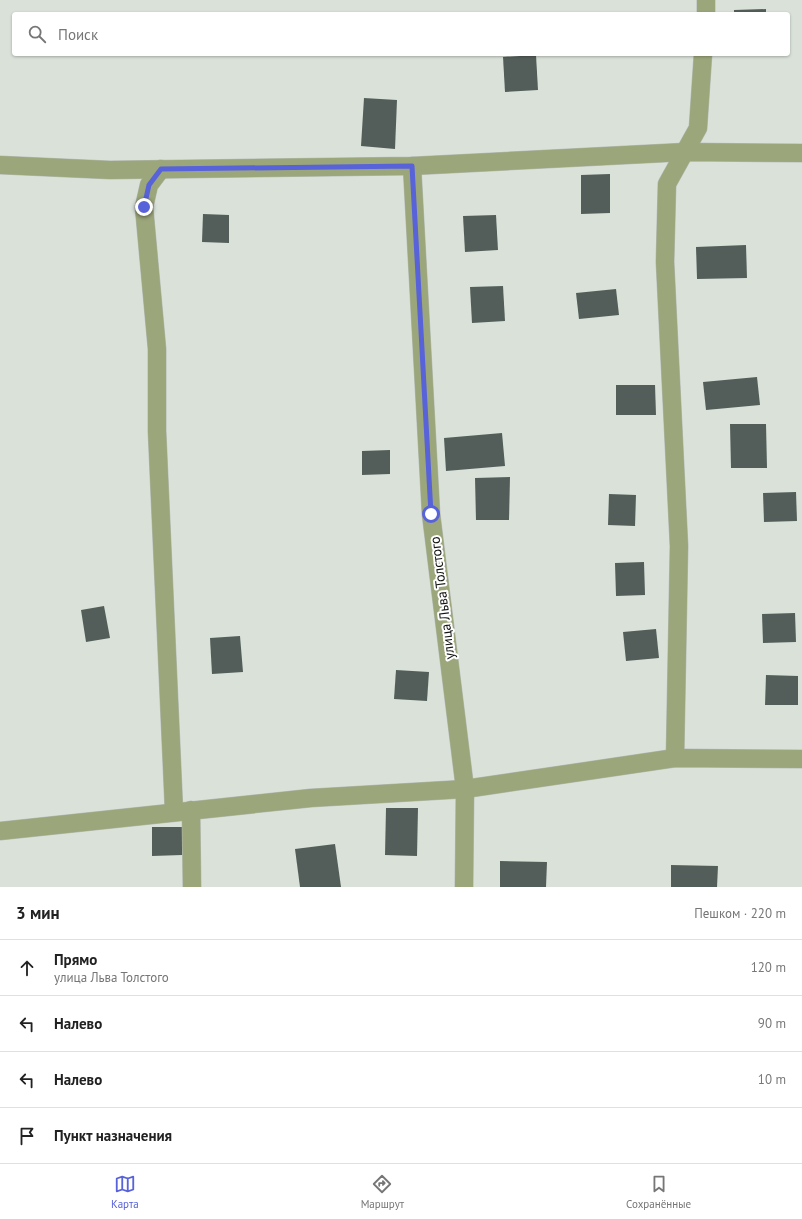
<!DOCTYPE html>
<html lang="ru">
<meta charset="utf-8">
<style>
:root{--surface:#fff;--page:#f6f6f6;--text:#222;--muted:#767676;--line:#e0e0e0;--accent:#5862d9}
body{margin:0;font-family:"PT Sans",sans-serif;background:var(--page);color:var(--text)}
.stop{position:absolute;width:12px;height:12px;margin:-9px;border:3px solid #5862d9;border-radius:50%;background:#fff}
.stop.end{background:#5862d9;border-color:#fff;box-shadow:0 1px 4px #0008}
.list{margin:0;padding:0;list-style:none}
h2{display:flex;justify-content:space-between;align-items:center;height:52px;margin:0;padding:0 16px;font-size:17px}
h2 small{font-size:13px;font-weight:400;color:var(--muted)}
.list li{display:grid;grid-template-columns:26px 1fr auto;gap:12px;align-items:center;box-sizing:border-box;height:56px;padding:0 16px;border-top:1px solid var(--line)}
.list b{display:block;font-size:15px;white-space:nowrap}
.list p{margin:0;font-size:13px;white-space:nowrap;color:var(--muted)}
.list em{font-size:13px;font-style:normal;color:var(--muted)}
.icon{flex:none;width:22px;height:22px;fill:none;stroke:currentColor;stroke-width:2;stroke-linecap:round;stroke-linejoin:round}
.map{position:relative;flex:none;width:802px;height:887px;overflow:hidden}
.search{position:absolute;background:var(--surface);box-shadow:0 1px 3px #0004;left:12px;right:12px;top:12px;height:44px;display:flex;align-items:center;gap:10px;box-sizing:border-box;padding:0 14px;border-radius:4px;color:var(--muted);font-size:15px}
.sheet{height:276px;background:var(--surface)}
nav{display:flex;justify-content:space-around;align-items:center;box-sizing:border-box;height:56px;border-top:1px solid var(--line);background:var(--surface);font-size:11px;color:var(--muted)}
nav a{display:grid;justify-items:center;gap:2px}
nav .on{color:var(--accent)}
.map>svg:first-child{display:block}
.building{fill:#535e5a}
.lines{fill:none;stroke-linecap:round;stroke-linejoin:round}
.street-casing{stroke:#b5bcb5;stroke-width:19}
.street{stroke:#9ca67b;stroke-width:18}
.route{stroke:#5862d9;stroke-width:5}
.labels{text-anchor:middle;stroke-width:4;stroke-linejoin:round;paint-order:stroke}
.street-label{font-size:14px;fill:#111411;stroke:#fff}
</style>
<div class="map">
<svg width="802" height="887" viewBox="0 0 802 887">
<rect width="100%" height="100%" fill="#d9e1d9"/>
<g class="building">
<polygon points="766,9 766,14 734,14 734,10"/>
<polygon points="536,55 538,90 505,92 503,57"/>
<polygon points="364,98 397,100 395,149 361,146"/>
<polygon points="610,174 610,213 581,214 581,175"/>
<polygon points="203,214 229,215 229,243 202,242"/>
<polygon points="496,215 498,250 465,252 463,216"/>
<polygon points="746,245 747,278 697,279 696,247"/>
<polygon points="503,286 505,321 472,323 470,287"/>
<polygon points="616,289 619,315 579,319 576,293"/>
<polygon points="757,377 760,405 706,410 703,382"/>
<polygon points="616,385 655,385 656,415 616,415"/>
<polygon points="730,424 766,424 767,468 731,468"/>
<polygon points="502,433 505,466 446,471 444,438"/>
<polygon points="390,450 390,474 362,475 362,451"/>
<polygon points="510,477 509,520 476,520 475,478"/>
<polygon points="796,492 797,521 764,522 763,493"/>
<polygon points="609,494 636,495 635,526 608,525"/>
<polygon points="644,562 645,595 616,596 615,563"/>
<polygon points="104,606 110,638 86,642 81,610"/>
<polygon points="795,613 796,642 763,643 762,614"/>
<polygon points="656,629 659,658 626,661 623,632"/>
<polygon points="240,636 243,672 212,674 210,638"/>
<polygon points="396,670 429,672 427,701 394,699"/>
<polygon points="766,675 798,676 798,705 765,705"/>
<polygon points="386,808 418,808 417,856 385,855"/>
<polygon points="152,827 182,827 182,855 152,856"/>
<polygon points="335,844 341,887 300,887 295,849"/>
<polygon points="500,861 547,862 546,887 500,887"/>
<polygon points="671,865 718,866 717,887 671,887"/>
</g>
<g class="lines">
<g class="street-casing">
<g id="street">
<polyline points="706,14 706,0"/>
<polyline points="0,165 110,170 412,166 685,152 802,153"/>
<polyline points="412,166 431,514 465,789 464,887"/>
<polyline points="161,169 149,185 144,207 157,349 157,431 174,811"/>
<polyline points="675,758 679,546 665,262 667,184 698,128 703,54"/>
<polyline points="191,810 192,887"/>
<polyline points="0,831 311,798 465,789 675,758 802,759"/>
</g>
</g>
<use href="#street" class="street"/>
</g>
<g class="lines">
<polyline class="route" points="144,207 149,185 161,169 412,166 431,514"/>
</g>
<g class="labels">
<g class="street-label">
<text transform="translate(442 598) rotate(-97)" y="5">улица Льва Толстого</text>
</g>
</g>
</svg>
<div class="stop" style="left:431px;top:514px"></div>
<div class="stop end" style="left:144px;top:207px"></div>
<div class="search"><svg class="icon" aria-label="search" viewBox="0 0 24 24"><circle cx="10" cy="10" r="6"/><path d="M15 15l6 6"/></svg>Поиск</div>
</div>
<section class="sheet">
<h2>3 мин<small>Пешком · 220 m</small></h2>
<ul class="list">
<li><svg class="icon" aria-label="ahead" viewBox="0 0 24 24"><path d="M12 20V5M6 11l6-6 6 6"/></svg><div><b>Прямо</b><p>улица Льва Толстого</p></div><em>120 m</em></li>
<li><svg class="icon" aria-label="left" viewBox="0 0 24 24"><path d="M17 20v-9H6M10 6l-5 5 5 5"/></svg><div><b>Налево</b></div><em>90 m</em></li>
<li><svg class="icon" aria-label="left" viewBox="0 0 24 24"><path d="M17 20v-9H6M10 6l-5 5 5 5"/></svg><div><b>Налево</b></div><em>10 m</em></li>
<li><svg class="icon" aria-label="arrive" viewBox="0 0 24 24"><path d="M6 21V4h12l-3 4 3 4H6"/></svg><div><b>Пункт назначения</b></div></li>
</ul>
</section>
<nav>
<a class="on"><svg class="icon" aria-label="map" viewBox="0 0 24 24"><path d="M3 6l6-2 6 2 6-2v14l-6 2-6-2-6 2zM9 4v14M15 6v14"/></svg>Карта</a>
<a><svg class="icon" aria-label="directions" viewBox="0 0 24 24"><path d="M12 3l9 9-9 9-9-9zM9 14v-3h6M13 9l2 2-2 2"/></svg>Маршрут</a>
<a><svg class="icon" aria-label="saved" viewBox="0 0 24 24"><path d="M7 4h10v16l-5-4-5 4z"/></svg>Сохранённые</a>
</nav>
